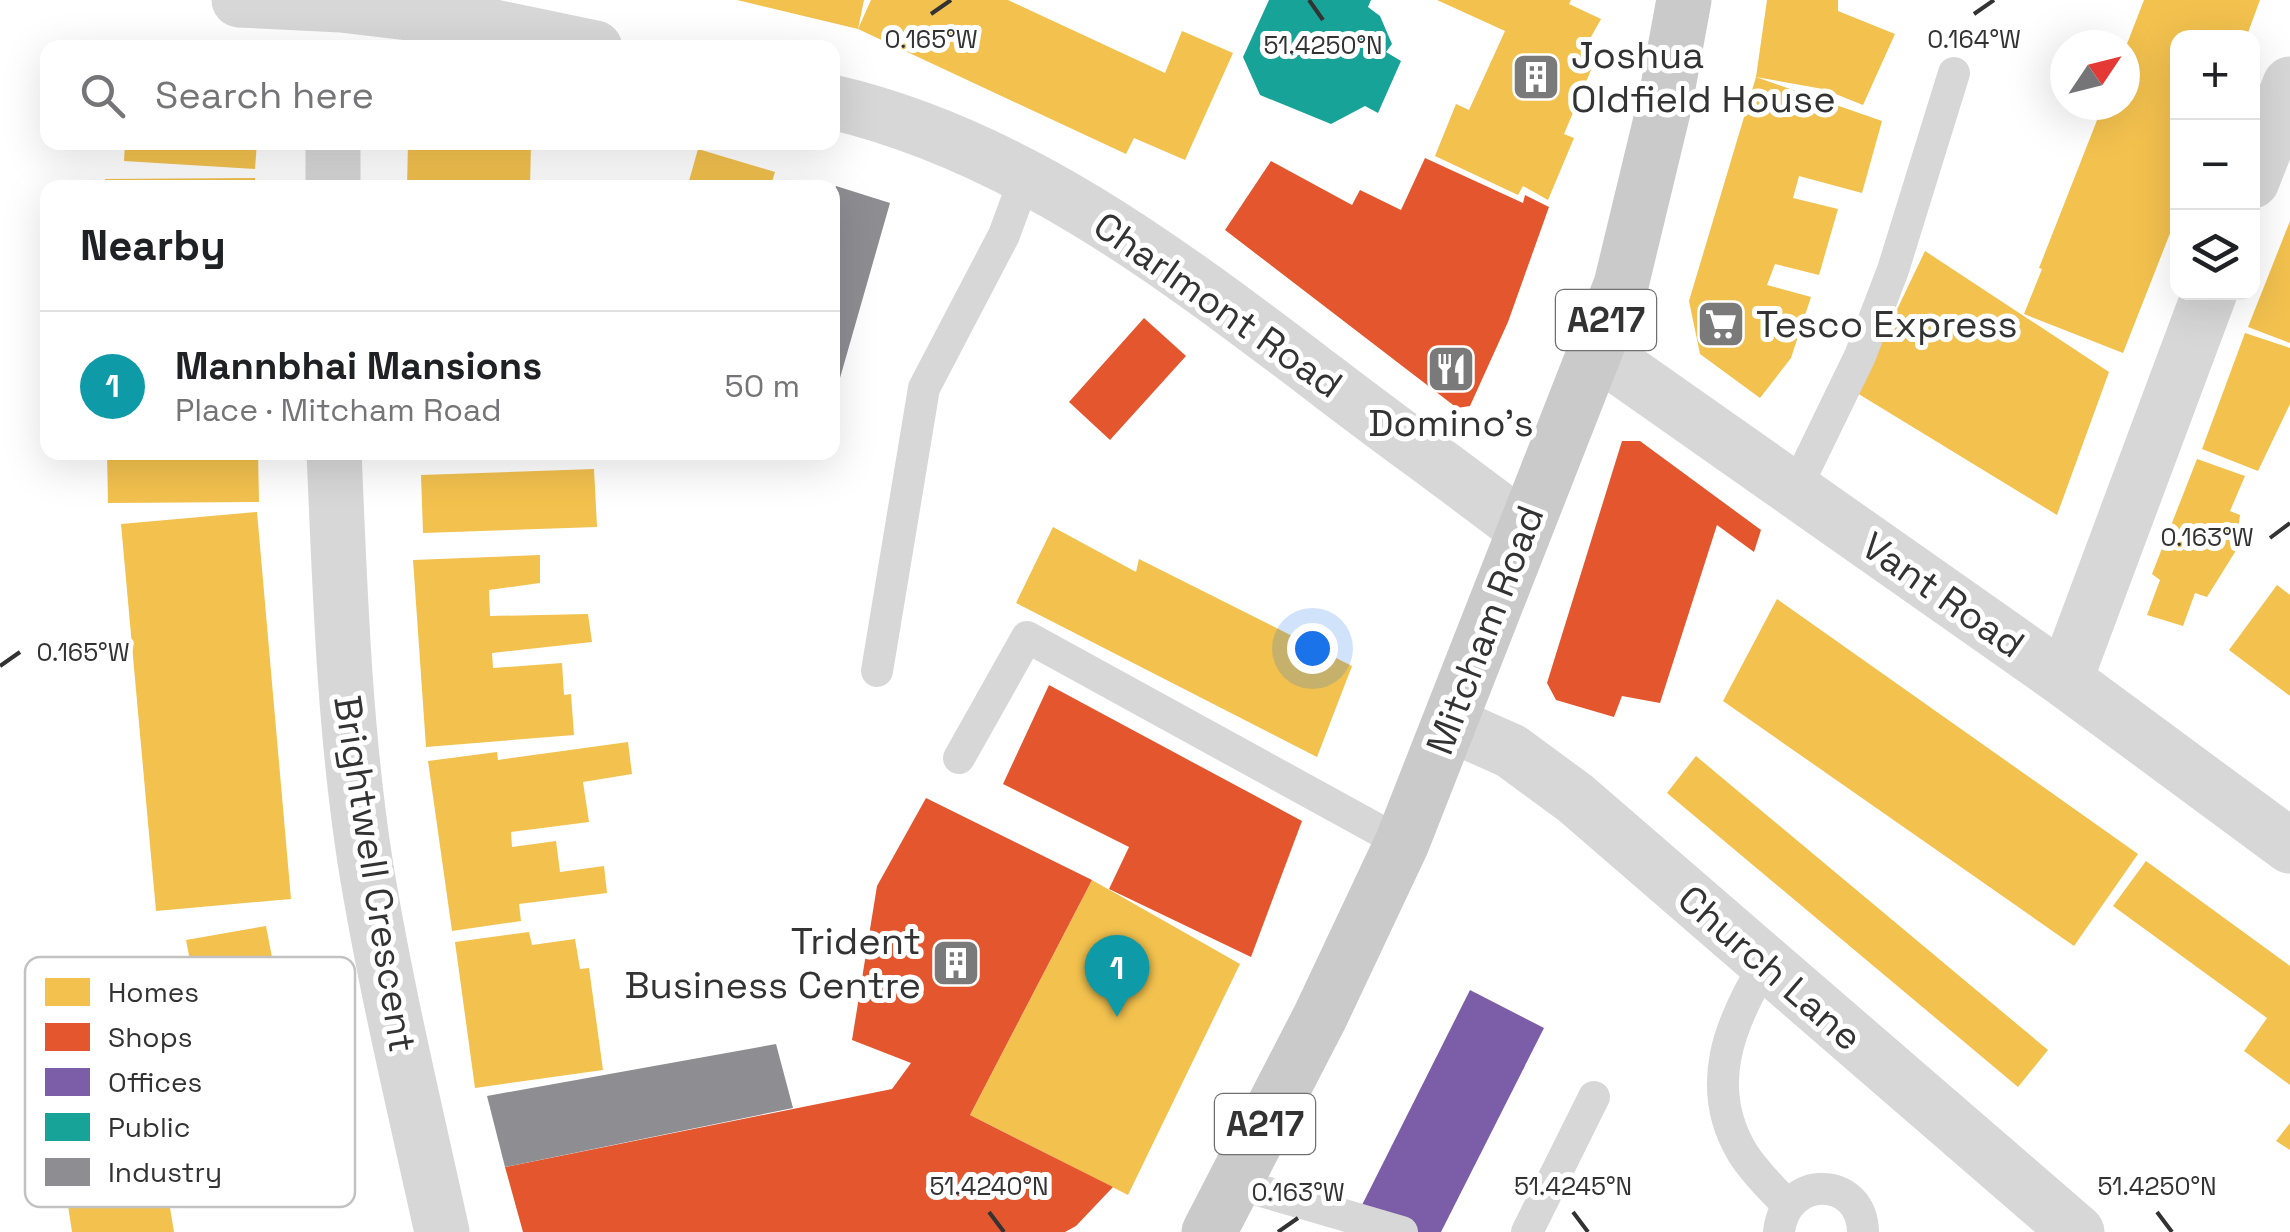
<!DOCTYPE html>
<meta charset="utf-8">
<style>
:root{--surface:#fff;--page:#f6f6f6;--text:#202124;--muted:#757577;--line:#e0e0e0;--accent:#7a7a7a}
body{margin:0;font-family:"Space Grotesk",sans-serif;background:var(--page);color:var(--text)}
.controls{position:absolute;right:30px;top:30px;display:grid;overflow:hidden;border-radius:20px;box-shadow:0 10px 40px #0002}
.controls button{width:90px;height:90px;display:grid;place-items:center;padding:0;border:0;border-bottom:2px solid var(--line);background:var(--surface);color:var(--text);font:50px sans-serif}
.compass{position:absolute;left:2050px;top:30px;width:90px;height:90px;border-radius:50%;background:var(--surface);box-shadow:0 10px 40px #0002;rotate:55deg}
.you{position:absolute;left:1312px;top:648px;width:35px;height:35px;margin:-25px;border:8px solid #fff;border-radius:50%;background:#1a73e8;box-shadow:0 0 0 15px #1a73e833}
.badge{display:grid;place-items:center;width:65px;height:65px;border-radius:50%;background:var(--accent);color:#fff;font-size:32px;font-weight:700}
.pin{position:absolute;translate:-50% -82px;filter:drop-shadow(0 2px 5px #0008)}
.pin::after{content:'';position:absolute;top:52px;width:35px;height:30px;background:inherit;clip-path:polygon(0 0,100% 0,50% 100%)}
.list{margin:0;padding:0;list-style:none}
h2{display:flex;justify-content:space-between;align-items:center;height:130px;margin:0;padding:0 40px;font-size:42px}
h2 small{font-size:32px;font-weight:400;color:var(--muted)}
.list li{display:grid;grid-template-columns:65px 1fr auto;gap:30px;align-items:center;box-sizing:border-box;height:150px;padding:0 40px;border-top:2px solid var(--line)}
.list b{display:block;font-size:38px;white-space:nowrap}
.list p{margin:0;font-size:32px;white-space:nowrap;color:var(--muted)}
.list em{font-size:32px;font-style:normal;color:var(--muted)}
.icon{flex:none;width:55px;height:55px;fill:none;stroke:currentColor;stroke-width:2;stroke-linecap:round;stroke-linejoin:round}
.map{position:relative;flex:none;width:2290px;height:1232px;overflow:hidden}
.search{position:absolute;background:var(--surface);box-shadow:0 10px 40px #0002;left:40px;top:40px;width:800px;height:110px;display:flex;align-items:center;gap:25px;box-sizing:border-box;padding:0 35px;border-radius:20px;color:var(--muted);font-size:38px}
.panel{position:absolute;background:var(--surface);box-shadow:0 10px 40px #0002;left:40px;top:180px;width:800px;height:280px;border-radius:20px}
.map>svg:first-child{display:block}
.homes{fill:#f2c14e}
.shops{fill:#e4572e}
.offices{fill:#7b5ea7}
.public{fill:#17a398}
.industry{fill:#8d8d92}
.lines{fill:none;stroke-linecap:round;stroke-linejoin:round}
.lane{stroke:#d7d7d7;stroke-width:32}
.street{stroke:#d7d7d7;stroke-width:55}
.primary{stroke:#cacaca;stroke-width:55}
.ticks{fill:none;stroke:#333;stroke-width:4}
.labels{text-anchor:middle;stroke-width:10;stroke-linejoin:round;paint-order:stroke}
.shield{fill:#fff;stroke:#707070;stroke-width:2.5}
.shield-label{font-size:35px;font-weight:bold;fill:#333}
.poi-label{font-size:38px;fill:#333;stroke:#fff;text-anchor:start}
.street-label{font-size:38px;fill:#333;stroke:#fff}
.key{fill:#fff;stroke:#c2c2c2;stroke-width:2.5}
.key-label{font-size:28px;fill:#333}
.ticks-label{font-size:25px;text-anchor:middle;fill:#333;stroke:#fff;stroke-width:10;stroke-linejoin:round;paint-order:stroke}
</style>
<div class="map">
<svg width="2290" height="1232" viewBox="0 0 2290 1232">
<rect width="100%" height="100%" fill="#fff"/>
<g class="homes">
<polygon points="737,0 864,0 858,29"/>
<polygon points="871,0 1008,0 1165,73 1182,31 1233,53 1185,160 1134,138 1126,154 858,29"/>
<polygon points="1437,0 1571,0 1569,4 1601,19 1587,44 1599,51 1564,134 1574,138 1548,200 1523,186 1518,195 1435,156 1456,104 1469,110 1505,31"/>
<polygon points="1767,0 1838,0 1838,11 1895,34 1863,105 1823,89 1756,77 1882,121 1862,193 1799,176 1793,198 1838,209 1819,275 1775,264 1767,285 1811,297 1791,358 1760,398 1700,354 1689,301 1756,77"/>
<polygon points="2144,0 2260,0 2246,38 2178,38 2178,213 2123,353 2024,314 2042,269 2039,268 2103,105 2125,105 2125,49"/>
<polygon points="125,142 257,142 255,169 124,161"/>
<polygon points="408,142 531,142 530,188 407,188"/>
<polygon points="698,149 775,172 770,188 687,188"/>
<polygon points="255,178 255,188 105,188 105,179"/>
<polygon points="2290,221 2290,343 2248,327"/>
<polygon points="1925,251 2109,372 2057,515 1857,393"/>
<polygon points="2245,333 2290,348 2290,404 2258,471 2202,449"/>
<polygon points="107,452 258,452 259,502 108,503"/>
<polygon points="409,452 481,452 481,456 409,457"/>
<polygon points="2197,459 2245,476 2230,511 2240,515 2235,552 2207,597 2195,593 2183,626 2147,615 2160,580 2152,574"/>
<polygon points="594,469 597,527 423,533 421,475"/>
<polygon points="257,512 291,899 156,911 121,524"/>
<polygon points="1053,527 1136,572 1139,559 1352,666 1317,757 1016,603"/>
<polygon points="540,555 540,583 489,590 490,616 588,614 592,642 492,653 493,668 562,663 564,695 571,694 574,735 426,747 413,560"/>
<polygon points="2277,585 2290,595 2290,696 2229,650"/>
<polygon points="1777,599 2138,854 2074,946 1723,701"/>
<polygon points="628,742 632,774 583,782 589,822 511,832 512,847 556,841 560,872 604,866 607,893 519,904 521,921 452,931 428,761 497,752 498,760"/>
<polygon points="1696,756 2048,1050 2018,1087 1667,793"/>
<polygon points="2146,861 2290,966 2290,1085 2244,1051 2267,1018 2113,906"/>
<polygon points="1092,880 1240,964 1128,1195 970,1115"/>
<polygon points="266,926 281,1004 201,1018 186,940"/>
<polygon points="529,932 532,945 575,939 580,969 589,968 603,1070 475,1088 455,942"/>
<polygon points="151,1093 174,1232 72,1232 53,1108"/>
<polygon points="2290,1123 2290,1150 2276,1141"/>
</g>
<g class="shops">
<polygon points="1425,158 1523,203 1525,195 1549,207 1508,322 1470,406 1457,408 1225,230 1271,161 1352,205 1360,190 1401,210"/>
<polygon points="1144,318 1186,356 1110,440 1069,402"/>
<polygon points="1622,441 1640,441 1761,530 1754,552 1717,525 1660,703 1622,696 1614,717 1556,700 1547,683"/>
<polygon points="1049,685 1302,821 1251,957 1109,889 1129,847 1003,784"/>
<polygon points="926,798 1092,880 970,1115 1113,1187 1076,1226 1065,1232 523,1232 505,1167 892,1089 911,1063 852,1040 877,886"/>
</g>
<polygon class="offices" points="1470,990 1544,1028 1441,1232 1416,1232 1362,1205"/>
<polygon class="public" points="1269,0 1371,0 1368,7 1380,16 1392,44 1386,52 1401,61 1378,113 1365,106 1331,124 1260,95 1243,57"/>
<g class="industry">
<polygon points="836,186 890,203 834,399 832,199"/>
<polygon points="756,452 782,452 782,455 754,458"/>
<polygon points="776,1044 793,1108 505,1167 487,1096"/>
</g>
<g class="lines">
<g class="lane">
<polyline points="1794,492 1860,356 1893,270 1954,73"/>
<polyline points="877,671 924,388 1004,235 1025,178"/>
<polyline points="959,758 1027,637 1402,843"/>
<path d="M1766 963C1730 1022 1703 1086 1742 1152 1754 1172 1772 1188 1787 1205"/>
<polyline points="1234,1183 1402,1232"/>
<polyline points="1527,1232 1594,1097"/>
<path d="M1779 1232C1785 1174 1862 1175 1863 1232"/>
</g>
<g class="street">
<polyline points="239,0 341,5 451,18 595,48"/>
<path d="M832 102C1018 145 1175 266 1324 379 1390 430 1458 478 1524 529"/>
<polyline points="2252,181 2290,84"/>
<polyline points="333,188 333,142"/>
<polyline points="1594,349 2065,680 2290,846"/>
<path d="M334 452C340 589 344 725 365 861 385 985 415 1109 442 1232"/>
<polyline points="2065,680 2210,292"/>
<polyline points="1450,724 1511,751 1575,798 2077,1232"/>
</g>
<polyline class="primary" points="1209,1232 1320,1017 1402,843 1621,285 1665,103 1684,0"/>
</g>
<path class="ticks" d="M1309 0 1323 20M931 14 951 0M1974 14 1994 0M2270 538 2290 523M0 666 20 652M989 1212 1004 1232M1573 1212 1588 1232M2157 1212 2172 1232M1278 1232 1298 1218"/>
<defs>
<g id="building-square" transform="scale(2.5)"><rect x="-9" y="-9" width="18" height="18" rx="4" fill="#7a7a7a" stroke="#fff"/><path d="M-4-6H4V6H1V3H-1V6H-4ZM-2.5-4.3h1.7v1.8h-1.7ZM.8-4.3h1.7v1.8H.8ZM-2.5-1h1.7V.8h-1.7ZM.8-1h1.7V.8H.8Z" fill="#fff"/></g>
<g id="supermarket-square" transform="scale(2.5)"><rect x="-9" y="-9" width="18" height="18" rx="4" fill="#7a7a7a" stroke="#fff"/><path d="M-6-5.5h2.5l.6 2H6L4.5 2H-2.5L-4.4-4H-6ZM-1.5 3.2a1.3 1.3 0 1 0 .1 0ZM3 3.2a1.3 1.3 0 1 0 .1 0Z" fill="#fff"/></g>
<g id="restaurant-square" transform="scale(2.5)"><rect x="-9" y="-9" width="18" height="18" rx="4" fill="#7a7a7a" stroke="#fff"/><path d="M-5-6h1v4h1v-4h1v4h1v-4h1v5L-1.5 .5V6h-2V.5L-5-1ZM5-6V6H3V1.5H1.5Q1.5-4 5-6Z" fill="#fff"/></g>
</defs>
<g fill-rule="evenodd">
<use href="#building-square" x="1536" y="77"/>
<use href="#supermarket-square" x="1721" y="324"/>
<use href="#restaurant-square" x="1451" y="369"/>
<use href="#building-square" x="956" y="963"/>
</g>
<g class="labels">
<g class="shield">
<rect x="1556" y="290" width="100" height="60" rx="8"/>
<rect x="1215" y="1094" width="100" height="60" rx="8"/>
</g>
<g class="shield-label">
<text x="1606" y="332">A217</text>
<text x="1265" y="1136">A217</text>
</g>
<g class="poi-label">
<text x="1571" y="68">Joshua<tspan x="1571" dy="44">Oldfield House</tspan></text>
<text x="1756" y="337">Tesco Express</text>
<text x="1451" y="436" text-anchor="middle">Domino's</text>
<text x="921" y="954" text-anchor="end">Trident<tspan x="921" dy="44">Business Centre</tspan></text>
</g>
<g class="street-label">
<text transform="translate(1218 305) rotate(35)" y="13">Charlmont Road</text>
<text transform="translate(1943 595) rotate(35)" y="13">Vant Road</text>
<text transform="translate(1485 630) rotate(-69)" y="13">Mitcham Road</text>
<text transform="translate(375 874) rotate(81)" y="13">Brightwell Crescent</text>
<text transform="translate(1770 968) rotate(41)" y="13">Church Lane</text>
</g>
</g>
<rect x="25" y="957" width="330" height="250" rx="15" class="key"/>
<rect x="45" y="978" width="45" height="28" fill="#f2c14e"/>
<rect x="45" y="1023" width="45" height="28" fill="#e4572e"/>
<rect x="45" y="1068" width="45" height="28" fill="#7b5ea7"/>
<rect x="45" y="1113" width="45" height="28" fill="#17a398"/>
<rect x="45" y="1158" width="45" height="28" fill="#8d8d92"/>
<g class="key-label">
<text x="108" y="1002">Homes</text>
<text x="108" y="1047">Shops</text>
<text x="108" y="1092">Offices</text>
<text x="108" y="1137">Public</text>
<text x="108" y="1182">Industry</text>
</g>
<g class="ticks-label">
<text x="931" y="48">0.165°W</text>
<text x="1974" y="48">0.164°W</text>
<text x="1323" y="54">51.4250°N</text>
<text x="2207" y="546">0.163°W</text>
<text x="83" y="661">0.165°W</text>
<text x="989" y="1195">51.4240°N</text>
<text x="1573" y="1195">51.4245°N</text>
<text x="2157" y="1195">51.4250°N</text>
<text x="1298" y="1201">0.163°W</text>
</g>
</svg>
<div class="controls">
<button>+</button>
<button>−</button>
<button><svg class="icon" aria-label="layers" viewBox="0 0 24 24"><path d="M12 4l9 5-9 5-9-5zM3 14l9 5 9-5"/></svg></button>
</div>
<svg class="compass" viewBox="-18 -18 36 36"><path d="M0-13l5 13h-10z" fill="#e53935"/><path d="M0 13l5-13h-10z" fill="#757577"/></svg>
<div class="you"></div>
<div class="pin badge" style="left:1117px;top:1017px;background:#0f9aa8">1</div>
<div class="search"><svg class="icon" aria-label="search" viewBox="0 0 24 24"><circle cx="10" cy="10" r="6"/><path d="M15 15l6 6"/></svg>Search here</div>
<section class="panel">
<h2>Nearby<small></small></h2>
<ul class="list">
<li><span class="badge" style="background:#0f9aa8">1</span><div><b>Mannbhai Mansions</b><p>Place · Mitcham Road</p></div><em>50 m</em></li>
</ul>
</section>
</div>
